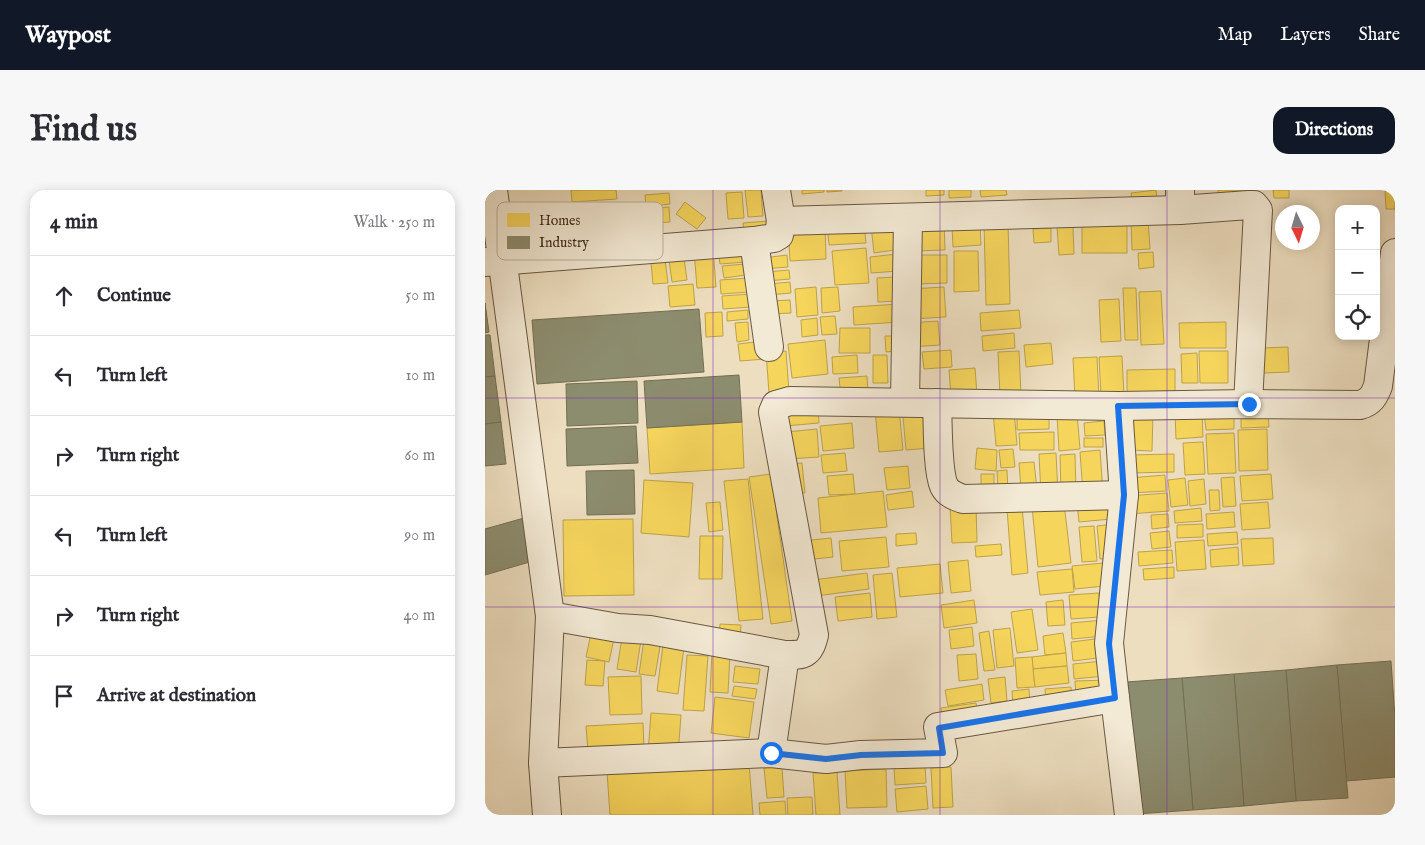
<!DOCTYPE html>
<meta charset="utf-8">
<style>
:root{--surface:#fff;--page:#f7f7f7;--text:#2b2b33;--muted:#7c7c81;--line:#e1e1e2;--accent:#111827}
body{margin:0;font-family:"IM FELL English",serif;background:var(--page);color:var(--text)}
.controls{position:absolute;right:15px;top:15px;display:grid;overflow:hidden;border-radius:10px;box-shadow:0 2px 12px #0003}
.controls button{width:45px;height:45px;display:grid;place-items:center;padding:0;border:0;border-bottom:1px solid var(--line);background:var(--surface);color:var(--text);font:25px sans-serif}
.compass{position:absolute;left:790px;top:15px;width:45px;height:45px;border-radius:50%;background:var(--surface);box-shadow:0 2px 12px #0003;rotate:175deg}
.stop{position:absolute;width:15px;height:15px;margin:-11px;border:4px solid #1a73e8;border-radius:50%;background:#fff}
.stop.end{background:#1a73e8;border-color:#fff;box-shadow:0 1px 5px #0008}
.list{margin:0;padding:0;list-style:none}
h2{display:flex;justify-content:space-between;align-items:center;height:65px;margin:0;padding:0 20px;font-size:21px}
h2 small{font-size:16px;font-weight:400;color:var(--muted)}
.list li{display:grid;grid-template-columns:32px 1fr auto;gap:15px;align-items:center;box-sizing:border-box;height:80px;padding:0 20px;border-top:1px solid var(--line)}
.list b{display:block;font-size:19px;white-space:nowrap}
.list em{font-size:16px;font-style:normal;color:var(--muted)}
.icon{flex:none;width:28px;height:28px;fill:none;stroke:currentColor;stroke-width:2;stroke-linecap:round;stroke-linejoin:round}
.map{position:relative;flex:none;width:910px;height:625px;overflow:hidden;border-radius:15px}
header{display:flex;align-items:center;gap:30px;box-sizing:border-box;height:70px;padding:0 25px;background:var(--accent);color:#fff}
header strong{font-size:24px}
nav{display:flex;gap:28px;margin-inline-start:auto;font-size:18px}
.intro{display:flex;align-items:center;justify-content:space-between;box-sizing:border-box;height:120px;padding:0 30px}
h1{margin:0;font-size:35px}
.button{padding:12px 22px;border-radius:15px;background:var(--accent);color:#fff;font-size:18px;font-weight:700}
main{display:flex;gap:30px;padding:0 30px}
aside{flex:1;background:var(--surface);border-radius:15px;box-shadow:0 2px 12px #0003}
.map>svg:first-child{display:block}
.homes{fill:#f6d55c;stroke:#bea248}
.industry{fill:#8c8c6e;stroke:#746f54}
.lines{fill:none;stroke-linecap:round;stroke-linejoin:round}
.minor-casing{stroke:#695742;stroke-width:30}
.minor{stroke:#f3ead5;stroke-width:28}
.route{stroke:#1a73e8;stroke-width:6}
.grid{fill:none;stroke:#7b2cbf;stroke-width:1;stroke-opacity:0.55}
.key{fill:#f3ead5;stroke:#bcb09d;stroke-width:1}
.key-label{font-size:14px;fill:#3d2a19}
</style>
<header>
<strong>Waypost</strong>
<nav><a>Map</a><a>Layers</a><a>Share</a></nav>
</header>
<div class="intro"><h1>Find us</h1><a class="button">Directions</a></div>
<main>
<aside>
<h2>4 min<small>Walk · 250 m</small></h2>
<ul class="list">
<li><svg class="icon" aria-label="ahead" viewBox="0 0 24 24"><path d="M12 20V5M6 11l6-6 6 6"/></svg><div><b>Continue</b></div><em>50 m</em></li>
<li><svg class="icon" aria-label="left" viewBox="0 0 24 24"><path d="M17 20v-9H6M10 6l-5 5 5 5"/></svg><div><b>Turn left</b></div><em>10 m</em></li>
<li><svg class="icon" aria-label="right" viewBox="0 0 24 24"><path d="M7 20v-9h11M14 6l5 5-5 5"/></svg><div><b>Turn right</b></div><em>60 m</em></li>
<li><svg class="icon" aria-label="left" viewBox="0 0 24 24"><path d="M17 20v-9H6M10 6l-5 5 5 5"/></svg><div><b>Turn left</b></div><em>90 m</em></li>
<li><svg class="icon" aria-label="right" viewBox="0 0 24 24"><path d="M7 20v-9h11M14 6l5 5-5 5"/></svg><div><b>Turn right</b></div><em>40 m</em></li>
<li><svg class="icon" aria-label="arrive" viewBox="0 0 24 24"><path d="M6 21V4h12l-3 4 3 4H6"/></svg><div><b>Arrive at destination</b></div></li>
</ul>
</aside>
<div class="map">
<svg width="910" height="625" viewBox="0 0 910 625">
<rect width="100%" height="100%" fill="#eddebf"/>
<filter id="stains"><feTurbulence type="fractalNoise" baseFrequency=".004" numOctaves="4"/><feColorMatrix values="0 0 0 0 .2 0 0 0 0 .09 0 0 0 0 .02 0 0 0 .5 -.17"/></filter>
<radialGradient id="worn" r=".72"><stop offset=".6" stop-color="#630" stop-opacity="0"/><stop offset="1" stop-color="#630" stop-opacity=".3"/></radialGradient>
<g class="homes">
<polygon points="86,0 131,0 132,9 87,12"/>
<polygon points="260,0 276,0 278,26 263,27"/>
<polygon points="317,0 339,0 339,2 317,4"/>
<polygon points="342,0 357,0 357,1 342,2"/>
<polygon points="441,0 459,0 459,5 441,6"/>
<polygon points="464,0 486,0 486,7 464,8"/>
<polygon points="495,0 521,0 522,5 496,7"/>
<polygon points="671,0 672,10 647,12 646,3"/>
<polygon points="733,0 762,0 763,8 734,10"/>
<polygon points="788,0 804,0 804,8 789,8"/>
<polygon points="900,0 910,0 910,19 901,19"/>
<polygon points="257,2 259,28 243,29 241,3"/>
<polygon points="184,3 185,14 161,17 160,5"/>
<polygon points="200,12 221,28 212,39 191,24"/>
<polygon points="184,17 185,32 158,34 158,19"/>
<polygon points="663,29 665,59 647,60 646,30"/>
<polygon points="459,30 460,60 428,61 427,31"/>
<rect x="597" y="30" width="45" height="33"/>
<polygon points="283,31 284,49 260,51 258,33"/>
<polygon points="379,32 381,53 344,55 342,34"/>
<polygon points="523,32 525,114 501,115 499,33"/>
<polygon points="413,33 416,59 389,63 386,36"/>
<polygon points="340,34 341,69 305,71 303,35"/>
<polygon points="495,34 496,55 468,57 467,36"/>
<polygon points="572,37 588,37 589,64 574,65"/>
<polygon points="566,38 566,52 549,53 548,39"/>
<polygon points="259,57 261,72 235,74 233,59"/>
<polygon points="228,58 231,97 212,98 209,60"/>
<polygon points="381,58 384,93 350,95 347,61"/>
<polygon points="198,60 202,90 187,92 183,62"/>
<polygon points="179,61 183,93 168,94 165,62"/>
<polygon points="469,61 493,61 494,101 469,102"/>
<polygon points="668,62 669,77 654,79 653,63"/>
<polygon points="412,64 414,81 386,83 385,67"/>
<polygon points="302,65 303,77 279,79 278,68"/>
<polygon points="432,65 462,65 462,93 433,94"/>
<polygon points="260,74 261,85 239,88 237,76"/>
<polygon points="304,80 305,89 282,91 281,82"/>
<polygon points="411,87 412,111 393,112 392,88"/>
<polygon points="263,88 264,102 236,104 235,90"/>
<polygon points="305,92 306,103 284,105 283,94"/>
<polygon points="208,94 210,115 185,117 183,96"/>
<polygon points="331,97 333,125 312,127 310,99"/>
<polygon points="353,97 355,121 337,123 336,98"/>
<polygon points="459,97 461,127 426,129 425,99"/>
<polygon points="638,98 651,98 653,150 640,150"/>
<polygon points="676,101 679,154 656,155 654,102"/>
<polygon points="265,104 266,117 238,119 237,106"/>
<polygon points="634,109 636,151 616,152 614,110"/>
<polygon points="305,110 306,123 286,124 285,111"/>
<polygon points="414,114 415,132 369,135 368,117"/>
<polygon points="263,120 263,129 242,131 242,122"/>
<polygon points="534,120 536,138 496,141 495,123"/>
<polygon points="237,122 238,146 221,147 220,123"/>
<polygon points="350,126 352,144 337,145 335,127"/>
<polygon points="332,128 333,145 317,147 316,130"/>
<polygon points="453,131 455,155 425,157 424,133"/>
<polygon points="263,132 264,150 252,152 250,133"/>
<polygon points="741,132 741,158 695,158 694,133"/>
<polygon points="355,138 385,138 385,163 354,163"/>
<polygon points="529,143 530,158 498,161 497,146"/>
<polygon points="400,146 410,146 411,161 401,162"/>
<polygon points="340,150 343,184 307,188 303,154"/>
<polygon points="278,151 280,169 255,171 253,154"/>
<polygon points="566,153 568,174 541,177 539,155"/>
<polygon points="803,157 804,182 778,183 777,158"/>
<polygon points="466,160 467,177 439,179 437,162"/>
<polygon points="301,161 304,202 284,203 281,162"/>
<polygon points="534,161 536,205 515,206 513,162"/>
<polygon points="714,161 743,161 743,193 715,193"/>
<polygon points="712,163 713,193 697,193 696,164"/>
<polygon points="372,165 373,183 348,184 347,167"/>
<polygon points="388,165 402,165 403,193 388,193"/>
<polygon points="637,166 639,205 616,206 614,167"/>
<polygon points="612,167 614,209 590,209 588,168"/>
<polygon points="490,178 492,205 466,207 464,180"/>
<polygon points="690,179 690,205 642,206 642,180"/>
<polygon points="382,186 383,205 356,207 354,188"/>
<polygon points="333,214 334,233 300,236 299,216"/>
<polygon points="414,218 418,260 394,262 390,220"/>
<polygon points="529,220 532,255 511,256 508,221"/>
<polygon points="717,220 718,247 691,249 690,222"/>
<polygon points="749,220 749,239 721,240 719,222"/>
<polygon points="564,221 564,239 532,240 532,223"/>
<polygon points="756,221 783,221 784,237 756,238"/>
<polygon points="646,222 668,223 667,261 645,260"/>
<polygon points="592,223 595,259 574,261 572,225"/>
<polygon points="443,225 446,258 421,260 418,227"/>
<polygon points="619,231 620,245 600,246 599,233"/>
<polygon points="257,232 259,278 165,284 162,238"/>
<polygon points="367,233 369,258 338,261 335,236"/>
<polygon points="332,239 334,267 303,269 301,242"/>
<polygon points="782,239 783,280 754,281 753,240"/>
<polygon points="569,242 569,260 535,260 534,243"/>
<polygon points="749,243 751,283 723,284 721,244"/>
<rect x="599" y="248" width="19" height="9"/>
<polygon points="718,252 720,284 700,285 698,253"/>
<polygon points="492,258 512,260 511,281 490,279"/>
<polygon points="528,259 530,277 516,278 514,260"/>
<polygon points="615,260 618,303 598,304 595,262"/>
<polygon points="360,263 362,281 338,283 336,265"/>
<polygon points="571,263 573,304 556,305 554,264"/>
<polygon points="590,264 591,302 576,302 575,265"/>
<polygon points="689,264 689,282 645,283 644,265"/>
<polygon points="549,272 552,299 536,300 534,273"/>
<polygon points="317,273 320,303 307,304 304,274"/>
<polygon points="423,276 425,298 402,300 399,278"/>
<polygon points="522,280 523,304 513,304 512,281"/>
<polygon points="286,284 307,431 286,434 264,287"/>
<polygon points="368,284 370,304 344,305 342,286"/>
<rect x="496" y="284" width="13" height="17"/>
<polygon points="786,284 788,309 757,311 755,286"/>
<polygon points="680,285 681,301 646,303 644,288"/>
<polygon points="749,287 751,316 738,317 736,288"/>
<polygon points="700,288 703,315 686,317 683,290"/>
<polygon points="263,289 278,429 254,431 239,291"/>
<polygon points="719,289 721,314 705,316 703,291"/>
<polygon points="159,290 208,293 204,347 156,343"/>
<polygon points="724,300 734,300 735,320 725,321"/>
<polygon points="398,301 402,337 336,343 333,308"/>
<polygon points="427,301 429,317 403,320 401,305"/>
<polygon points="682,303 684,321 644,324 643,306"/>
<polygon points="624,309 626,329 594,332 592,312"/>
<polygon points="235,312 238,340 224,342 221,313"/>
<polygon points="783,312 785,338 757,340 755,314"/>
<polygon points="579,313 586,373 553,377 547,317"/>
<polygon points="491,315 492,352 467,353 465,316"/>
<polygon points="537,317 543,383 527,385 522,319"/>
<polygon points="716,318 717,331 690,333 689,321"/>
<polygon points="749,322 750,337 722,339 721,324"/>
<polygon points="683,324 684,337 667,339 666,325"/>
<polygon points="148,329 149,405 79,406 78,330"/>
<polygon points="628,334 631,368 615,369 612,336"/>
<polygon points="718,334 718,347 692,348 692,335"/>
<polygon points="609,336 612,371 597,372 594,337"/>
<polygon points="684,341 686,357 667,359 665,343"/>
<polygon points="752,342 753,354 723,356 722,344"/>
<polygon points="431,343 432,354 411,356 411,344"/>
<polygon points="215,346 238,346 237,389 214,389"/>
<polygon points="401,347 404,377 357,381 354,351"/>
<polygon points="346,348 348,367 320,370 318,351"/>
<polygon points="788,348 789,374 758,376 756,349"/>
<polygon points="719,350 721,379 692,381 690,352"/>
<polygon points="516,354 517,365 491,367 490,356"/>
<polygon points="753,357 754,375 726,377 725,360"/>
<polygon points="687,360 688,373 654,376 653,362"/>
<polygon points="483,370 486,401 466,403 463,372"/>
<polygon points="618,373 620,396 590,399 587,376"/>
<polygon points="455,374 458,403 415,407 412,378"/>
<polygon points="689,377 689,388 659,390 658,379"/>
<polygon points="587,379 589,402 555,405 552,382"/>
<polygon points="382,383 384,399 331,406 328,390"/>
<polygon points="407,383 412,427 392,429 388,385"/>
<polygon points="385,403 387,427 353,431 350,407"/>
<polygon points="614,403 615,427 586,429 584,405"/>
<polygon points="489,410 492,433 459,438 456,415"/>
<polygon points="578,410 580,435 563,436 561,412"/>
<polygon points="547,419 553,460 532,463 526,422"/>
<polygon points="618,430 620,446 587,449 586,433"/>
<polygon points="108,434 131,439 124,472 101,467"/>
<polygon points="235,434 256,435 255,449 234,448"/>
<polygon points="487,437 489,456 466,459 464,440"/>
<polygon points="525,438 529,476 512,478 508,440"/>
<polygon points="504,441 510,480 499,481 494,443"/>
<polygon points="578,443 581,463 560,465 558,446"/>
<polygon points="137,448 156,450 151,482 132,479"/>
<polygon points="618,448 621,467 588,471 586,452"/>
<polygon points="159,449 176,451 170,486 154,484"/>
<polygon points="178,455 199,457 193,504 172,501"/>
<polygon points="227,462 245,463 243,503 225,502"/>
<polygon points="581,463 582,476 548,479 547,467"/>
<polygon points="491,464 493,489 474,491 472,465"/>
<polygon points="202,465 223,466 219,521 198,520"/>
<polygon points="547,467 550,497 532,498 530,468"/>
<polygon points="102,470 120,471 118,496 100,495"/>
<polygon points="618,471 620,486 589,489 588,474"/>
<polygon points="250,476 275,479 273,494 248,492"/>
<polygon points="582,476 584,493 550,497 548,479"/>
<polygon points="156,486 157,524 125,525 123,487"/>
<polygon points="520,487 522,511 506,513 503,489"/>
<polygon points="622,490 622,505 591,507 590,491"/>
<polygon points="497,494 499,510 463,516 460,500"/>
<polygon points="249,496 272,499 270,509 247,506"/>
<polygon points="586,497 587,512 561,514 560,499"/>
<polygon points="544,499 545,514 528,516 527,501"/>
<polygon points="230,507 269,512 264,548 226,543"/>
<polygon points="491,513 493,526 457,530 456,518"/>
<polygon points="166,523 196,525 193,565 163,563"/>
<polygon points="158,533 159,559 103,561 101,536"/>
<polygon points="264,573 268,625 125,625 122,582"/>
<polygon points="440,574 441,593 410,595 409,576"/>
<polygon points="297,577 299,607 282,608 279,578"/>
<polygon points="466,577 468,617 448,618 446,578"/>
<polygon points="401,579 402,617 362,618 360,581"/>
<polygon points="352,582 355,625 331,625 328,583"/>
<polygon points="441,596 443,619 412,622 410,599"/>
<polygon points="327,607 328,625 303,625 302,608"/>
<polygon points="300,611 301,625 275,625 274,613"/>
</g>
<g class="industry">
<polygon points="0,113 4,142 0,143"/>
<polygon points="214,119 219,182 52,194 47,130"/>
<polygon points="0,145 5,145 10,186 0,187"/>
<polygon points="254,185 257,232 162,238 159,191"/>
<polygon points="10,186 16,232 0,234 0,187"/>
<polygon points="152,191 153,233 82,236 81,194"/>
<polygon points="16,232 21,274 0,276 0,234"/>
<polygon points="151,236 153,273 82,276 81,239"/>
<polygon points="149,280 150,324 102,325 101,281"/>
<polygon points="39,328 48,371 0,385 0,339"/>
<polygon points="906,471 910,528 910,587 861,591 852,475"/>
<polygon points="852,475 863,608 811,611 801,480"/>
<polygon points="801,480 811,611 759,616 749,484"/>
<polygon points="749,484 759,616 708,620 697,488"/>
<polygon points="697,488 708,620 651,624 641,492"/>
</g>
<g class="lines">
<g class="minor-casing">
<g id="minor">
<polyline points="8,0 65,426 58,573 62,625"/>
<polyline points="291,0 296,31"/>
<polyline points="695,0 695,20 764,15 769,15 773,20 763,214"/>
<polyline points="269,51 284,157"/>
<polyline points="0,72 269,51 289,48 294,45 296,31 695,20"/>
<polyline points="420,212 423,28"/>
<path d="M452 213C453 232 452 280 459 296 463 304 470 306 478 309L639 305"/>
<path d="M65 426 133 438 165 440 300 465C319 465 324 465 329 445L288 222 291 215 305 211 633 216 763 214 875 215C886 212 889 206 893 196L910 63"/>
<polyline points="630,508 644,625"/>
<polyline points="286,563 300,465"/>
<polyline points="58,573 286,563 341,569 376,565 458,563 453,537 630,508 624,453 639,305 633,216"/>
</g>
</g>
<use href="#minor" class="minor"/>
</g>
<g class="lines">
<polyline class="route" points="286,563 341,569 376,565 458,563 454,538 630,508 624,454 639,305 633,216 764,214"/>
</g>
<path class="grid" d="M228 0V625M455 0V625M682 0V625M0 208H910M0 417H910"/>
<rect x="12" y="12" width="166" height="58" rx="8" class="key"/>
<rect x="22" y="23" width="23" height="14" fill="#f6d55c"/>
<rect x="22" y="46" width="23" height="13" fill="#8c8c6e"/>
<g class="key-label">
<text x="54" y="35">Homes</text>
<text x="54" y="57">Industry</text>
</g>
<rect width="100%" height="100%" filter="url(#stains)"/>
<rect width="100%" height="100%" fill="url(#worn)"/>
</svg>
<div class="controls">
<button>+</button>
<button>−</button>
<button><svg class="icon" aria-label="locate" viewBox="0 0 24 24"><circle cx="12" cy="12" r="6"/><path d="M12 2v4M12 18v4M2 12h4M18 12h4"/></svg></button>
</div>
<svg class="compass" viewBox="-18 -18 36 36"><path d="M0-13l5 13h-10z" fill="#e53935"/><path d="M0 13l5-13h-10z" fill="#7c7c81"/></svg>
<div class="stop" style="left:286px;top:563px"></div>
<div class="stop end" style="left:764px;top:214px"></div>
</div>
</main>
